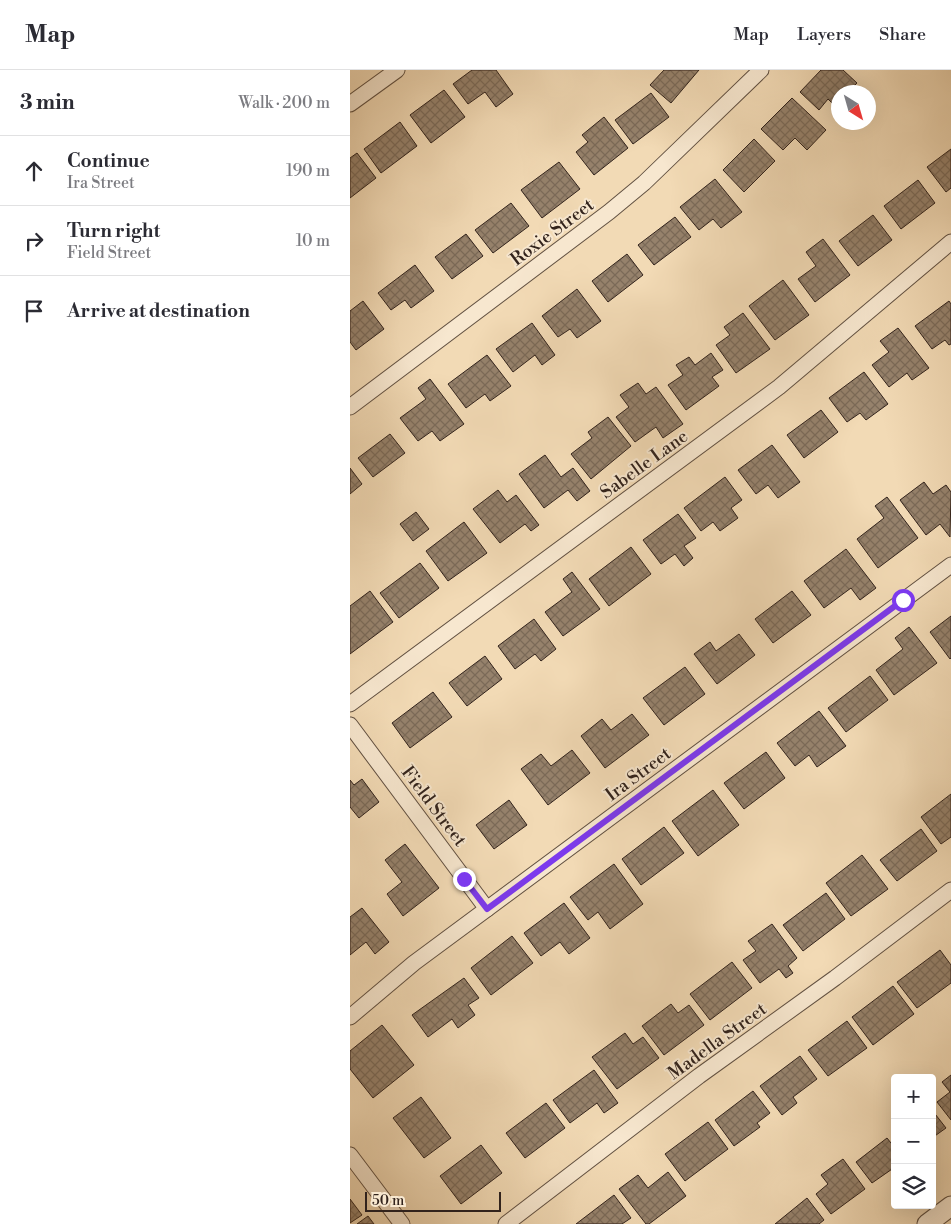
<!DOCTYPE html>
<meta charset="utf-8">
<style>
:root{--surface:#fff;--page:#f2f2f3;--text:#2b2b33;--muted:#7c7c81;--line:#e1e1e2}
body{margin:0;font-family:"Libre Bodoni",serif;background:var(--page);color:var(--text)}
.controls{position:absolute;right:15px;bottom:15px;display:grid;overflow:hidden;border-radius:5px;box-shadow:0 5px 20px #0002}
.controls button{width:45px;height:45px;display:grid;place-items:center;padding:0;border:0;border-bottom:1px solid var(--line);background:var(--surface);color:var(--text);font:25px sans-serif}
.compass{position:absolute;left:481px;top:15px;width:45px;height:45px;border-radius:50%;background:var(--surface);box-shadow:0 5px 20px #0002;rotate:143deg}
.scale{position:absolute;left:15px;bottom:12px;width:136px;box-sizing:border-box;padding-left:5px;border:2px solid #32231c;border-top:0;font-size:14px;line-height:18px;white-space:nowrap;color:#32231c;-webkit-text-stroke:4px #f7e7cf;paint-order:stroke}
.stop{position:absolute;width:15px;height:15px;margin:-11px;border:4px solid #7c3aed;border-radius:50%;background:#fff}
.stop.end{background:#7c3aed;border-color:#fff;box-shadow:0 1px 5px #0008}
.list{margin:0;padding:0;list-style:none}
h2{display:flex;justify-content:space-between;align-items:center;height:65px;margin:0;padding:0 20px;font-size:21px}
h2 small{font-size:16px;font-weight:400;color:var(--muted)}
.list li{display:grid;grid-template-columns:32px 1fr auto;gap:15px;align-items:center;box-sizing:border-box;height:70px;padding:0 20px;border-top:1px solid var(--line)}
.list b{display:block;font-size:19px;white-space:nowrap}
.list p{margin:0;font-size:16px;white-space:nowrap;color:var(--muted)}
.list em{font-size:16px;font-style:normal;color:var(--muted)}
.icon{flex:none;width:28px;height:28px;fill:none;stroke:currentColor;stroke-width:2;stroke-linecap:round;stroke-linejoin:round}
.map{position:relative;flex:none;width:601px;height:1154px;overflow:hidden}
header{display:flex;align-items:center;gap:30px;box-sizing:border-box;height:70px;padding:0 25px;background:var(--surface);border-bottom:1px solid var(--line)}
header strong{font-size:24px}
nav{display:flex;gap:28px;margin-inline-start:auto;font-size:18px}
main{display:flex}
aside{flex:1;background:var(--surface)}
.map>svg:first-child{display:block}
.building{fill:url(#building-cross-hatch);stroke:#32231c}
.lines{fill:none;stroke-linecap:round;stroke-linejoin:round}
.minor-casing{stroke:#625142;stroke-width:17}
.tertiary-casing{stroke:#625142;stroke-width:21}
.minor{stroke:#f7e7cf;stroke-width:15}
.tertiary{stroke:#f7e7cf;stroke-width:19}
.route{stroke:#7c3aed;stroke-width:6}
.labels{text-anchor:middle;stroke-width:4;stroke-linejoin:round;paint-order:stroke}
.street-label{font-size:18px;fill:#32231c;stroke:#f7e7cf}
</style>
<header>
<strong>Map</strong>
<nav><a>Map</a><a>Layers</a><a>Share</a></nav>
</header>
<main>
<aside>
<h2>3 min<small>Walk · 200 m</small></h2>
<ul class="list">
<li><svg class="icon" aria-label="ahead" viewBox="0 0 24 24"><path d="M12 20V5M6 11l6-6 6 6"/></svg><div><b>Continue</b><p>Ira Street</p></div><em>190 m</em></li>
<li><svg class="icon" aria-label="right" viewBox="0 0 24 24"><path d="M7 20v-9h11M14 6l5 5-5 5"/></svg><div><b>Turn right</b><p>Field Street</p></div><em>10 m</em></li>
<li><svg class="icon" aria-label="arrive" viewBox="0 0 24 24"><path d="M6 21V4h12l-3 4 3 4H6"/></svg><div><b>Arrive at destination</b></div></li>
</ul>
</aside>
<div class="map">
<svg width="601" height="1154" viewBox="0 0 601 1154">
<defs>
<pattern id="building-cross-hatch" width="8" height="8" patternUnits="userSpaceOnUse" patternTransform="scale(1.25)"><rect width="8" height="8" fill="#96826c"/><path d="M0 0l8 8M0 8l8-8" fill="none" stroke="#7b6a58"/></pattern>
</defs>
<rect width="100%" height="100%" fill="#f2dab5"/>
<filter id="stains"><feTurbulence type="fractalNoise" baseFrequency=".004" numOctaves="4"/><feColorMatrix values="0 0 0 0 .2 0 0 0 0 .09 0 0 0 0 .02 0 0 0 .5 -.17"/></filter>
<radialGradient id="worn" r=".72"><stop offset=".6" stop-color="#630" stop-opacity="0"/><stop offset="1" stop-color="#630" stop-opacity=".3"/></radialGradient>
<g class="building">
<polygon points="122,0 146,0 163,24 146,37 135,22 118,34 103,14"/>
<polygon points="314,0 349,0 321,33 300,15"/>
<polygon points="471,0 493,0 507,13 498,22 488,22 488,32 485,36 478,29 469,40 450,22"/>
<polygon points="94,20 115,47 81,73 60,45"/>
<polygon points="301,23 319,47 283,74 265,50"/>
<polygon points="442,28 476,60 457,80 445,68 433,80 411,59"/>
<polygon points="254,47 278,78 244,105 226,82 238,72 232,65"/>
<polygon points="50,52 67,76 31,103 14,79"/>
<polygon points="404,69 425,91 394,122 373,100"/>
<polygon points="601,79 601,118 596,122 577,97"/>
<polygon points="7,83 26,108 0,128 0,88"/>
<polygon points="209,92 230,119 192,148 171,120"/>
<polygon points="365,109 392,142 371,158 363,149 349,160 330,137"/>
<polygon points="568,110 585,133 551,159 534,136"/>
<polygon points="161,133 179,156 143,183 125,160"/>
<polygon points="523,145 542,170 508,196 489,171"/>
<polygon points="325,147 341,167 304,195 288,175"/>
<polygon points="116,164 133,186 102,209 85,187"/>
<polygon points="473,169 500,205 465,232 448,209 466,196 456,182"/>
<polygon points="277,184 293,205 258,232 242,211"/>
<polygon points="65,195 84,221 61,238 55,230 41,240 28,223"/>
<polygon points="433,210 459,245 425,270 399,236"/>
<polygon points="227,219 251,251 227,268 220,259 208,267 192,246"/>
<polygon points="13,231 34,259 6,280 0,272 0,241"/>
<polygon points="599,231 601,234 601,274 599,275 595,270 582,279 565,256"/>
<polygon points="393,243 420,279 386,303 366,275 380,265 374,257"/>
<polygon points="182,253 205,285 192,295 185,285 163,302 146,279"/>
<polygon points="548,258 579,298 562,310 557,303 539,317 522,295 539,282 530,271"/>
<polygon points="361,283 373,300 362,307 369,316 336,340 318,315 333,305 326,295 339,287 345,295"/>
<polygon points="137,285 161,316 140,331 135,324 116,338 98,314"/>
<polygon points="514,302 538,334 516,350 510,343 497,352 479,328"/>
<polygon points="80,309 114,354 90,371 82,361 68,371 50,348 76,329 68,318"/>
<polygon points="288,313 296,324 306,317 333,354 313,368 306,357 285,372 266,347 279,337 270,325"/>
<polygon points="471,340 488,362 454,388 437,365"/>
<polygon points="258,347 281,376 241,409 221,384 242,368 238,362"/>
<polygon points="40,364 55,383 23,407 8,388"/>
<polygon points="422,375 450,412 428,428 418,415 406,424 388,400"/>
<polygon points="195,385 211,407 223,398 240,421 227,431 218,420 194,438 169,404"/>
<polygon points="0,398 12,414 0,424"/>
<polygon points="375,407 392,430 381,438 388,448 370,461 363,452 351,461 334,438"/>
<polygon points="574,412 583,424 596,415 601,422 600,467 590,454 576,465 550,430"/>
<polygon points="148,420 157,432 166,425 189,455 181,461 175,454 150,473 123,439"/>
<polygon points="537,427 568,468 528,498 507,469 534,448 525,436"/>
<polygon points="66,442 79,459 63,471 50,454"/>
<polygon points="328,444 346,468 334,476 343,488 334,496 325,484 311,494 293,470"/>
<polygon points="114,452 137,483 98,511 76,481"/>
<polygon points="281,477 301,504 259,536 239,509"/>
<polygon points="496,479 526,518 510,530 501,518 474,538 454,511"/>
<polygon points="70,493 89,518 49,548 30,523"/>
<polygon points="222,502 250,539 213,566 195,542 222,522 213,509"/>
<polygon points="20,521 43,552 0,584 0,536"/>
<polygon points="442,521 461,545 423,573 405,549"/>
<polygon points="601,546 601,588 600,589 580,562"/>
<polygon points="184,549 206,579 191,591 185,584 165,599 148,576"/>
<polygon points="559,557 587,593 544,625 526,600 553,579 545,568"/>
<polygon points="389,564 405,585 367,614 344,584 360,572 366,581"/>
<polygon points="135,586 152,609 117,636 99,613"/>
<polygon points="335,597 355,624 314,655 293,628"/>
<polygon points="520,606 538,630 496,662 478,638"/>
<polygon points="83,622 102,647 60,678 42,653"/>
<polygon points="469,641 496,676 467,697 459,685 445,696 427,673"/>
<polygon points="282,644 299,665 255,698 231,666 252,649 261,660"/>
<polygon points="222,680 240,703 198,735 171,699 191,684 201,696"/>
<polygon points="416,682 435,708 394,739 374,713"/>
<polygon points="12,709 29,732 9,748 0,737 0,710 4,715"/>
<polygon points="363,720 389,755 348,786 322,751"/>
<polygon points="601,724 601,767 591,774 571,747"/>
<polygon points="159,730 177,755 144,779 126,755"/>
<polygon points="314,757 334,783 291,815 272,789"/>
<polygon points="571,759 587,781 547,811 530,790"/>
<polygon points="55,774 89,818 53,846 37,824 52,812 35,790"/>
<polygon points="512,785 538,819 501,846 476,813"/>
<polygon points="264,794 293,834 260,859 248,842 238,850 220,827"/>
<polygon points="476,823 495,849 453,881 433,855"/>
<polygon points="214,833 240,868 219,884 210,872 191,886 174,863"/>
<polygon points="12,838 39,872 25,884 16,872 0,885 0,847"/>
<polygon points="422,854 447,888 438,896 443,903 436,908 429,899 410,913 393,890 406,881 398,871"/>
<polygon points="162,866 183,893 141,925 121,898"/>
<polygon points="590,880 601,895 601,913 567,938 547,912"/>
<polygon points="382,892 402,918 360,950 340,924"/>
<polygon points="114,908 129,928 118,935 125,945 108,958 102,949 78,967 62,945"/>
<polygon points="543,916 564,944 523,975 502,947"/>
<polygon points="321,934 328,943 339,935 354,955 314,985 292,956"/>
<polygon points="497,951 517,978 478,1006 458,980"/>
<polygon points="32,955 64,995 23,1028 0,999 0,981"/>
<polygon points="275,963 283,974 293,967 309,988 267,1019 242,987"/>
<polygon points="450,986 467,1009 443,1027 447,1033 432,1045 410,1016"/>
<polygon points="244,1000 268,1033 254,1043 247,1033 220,1053 203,1030"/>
<polygon points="601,1005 601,1050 587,1032 600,1022 592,1012"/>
<polygon points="403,1021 420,1043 407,1053 410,1057 384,1076 365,1050"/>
<polygon points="71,1027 101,1068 74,1088 43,1048"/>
<polygon points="196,1033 215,1058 175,1088 156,1063"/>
<polygon points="582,1040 596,1058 582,1068"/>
<polygon points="358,1052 378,1079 335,1111 315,1084"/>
<polygon points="537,1068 545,1078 545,1097 522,1113 506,1092"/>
<polygon points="131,1075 152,1103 111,1134 90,1106"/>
<polygon points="493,1089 515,1119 481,1144 466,1124 478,1114 471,1105"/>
<polygon points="318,1102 336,1126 299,1154 296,1154 269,1119 288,1105 298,1118"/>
<polygon points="264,1125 281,1148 272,1154 226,1154"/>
<polygon points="457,1128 474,1150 469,1154 425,1154"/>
<polygon points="0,1129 12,1145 0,1153"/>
<polygon points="18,1146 24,1154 7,1154"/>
</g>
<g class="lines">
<g class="minor-casing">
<g id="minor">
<polyline points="0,34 47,0"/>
<polyline points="0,337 259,142 294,113 411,0"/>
<polyline points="0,634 429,317 601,172"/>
<polyline points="0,655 137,839"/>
<polyline points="0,947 64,893 601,495"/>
<polyline points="0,1085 52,1154"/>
<polyline points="156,1154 349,1006 485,908 601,820"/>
</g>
</g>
<g class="tertiary-casing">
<polyline id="tertiary" points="577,1154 601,1136"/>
</g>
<use href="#minor" class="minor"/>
<use href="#tertiary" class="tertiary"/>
</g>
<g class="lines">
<polyline class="route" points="114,809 137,839 553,530"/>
</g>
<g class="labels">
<g class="street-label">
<text transform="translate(202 162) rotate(-37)" y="6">Roxie Street</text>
<text transform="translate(294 394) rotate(-36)" y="6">Sabelle Lane</text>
<text transform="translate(288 704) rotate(-37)" y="6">Ira Street</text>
<text transform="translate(84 736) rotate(53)" y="6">Field Street</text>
<text transform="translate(367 971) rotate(-36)" y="6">Madella Street</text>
</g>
</g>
<rect width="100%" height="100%" filter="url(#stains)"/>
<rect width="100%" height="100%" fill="url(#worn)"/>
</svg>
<div class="controls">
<button>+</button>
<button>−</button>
<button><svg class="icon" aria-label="layers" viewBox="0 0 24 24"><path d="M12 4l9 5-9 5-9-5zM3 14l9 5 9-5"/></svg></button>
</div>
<svg class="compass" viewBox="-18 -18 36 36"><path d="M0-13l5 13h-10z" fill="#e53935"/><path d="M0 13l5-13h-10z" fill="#7c7c81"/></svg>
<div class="scale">50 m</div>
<div class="stop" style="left:553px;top:530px"></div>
<div class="stop end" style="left:114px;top:809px"></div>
</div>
</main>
